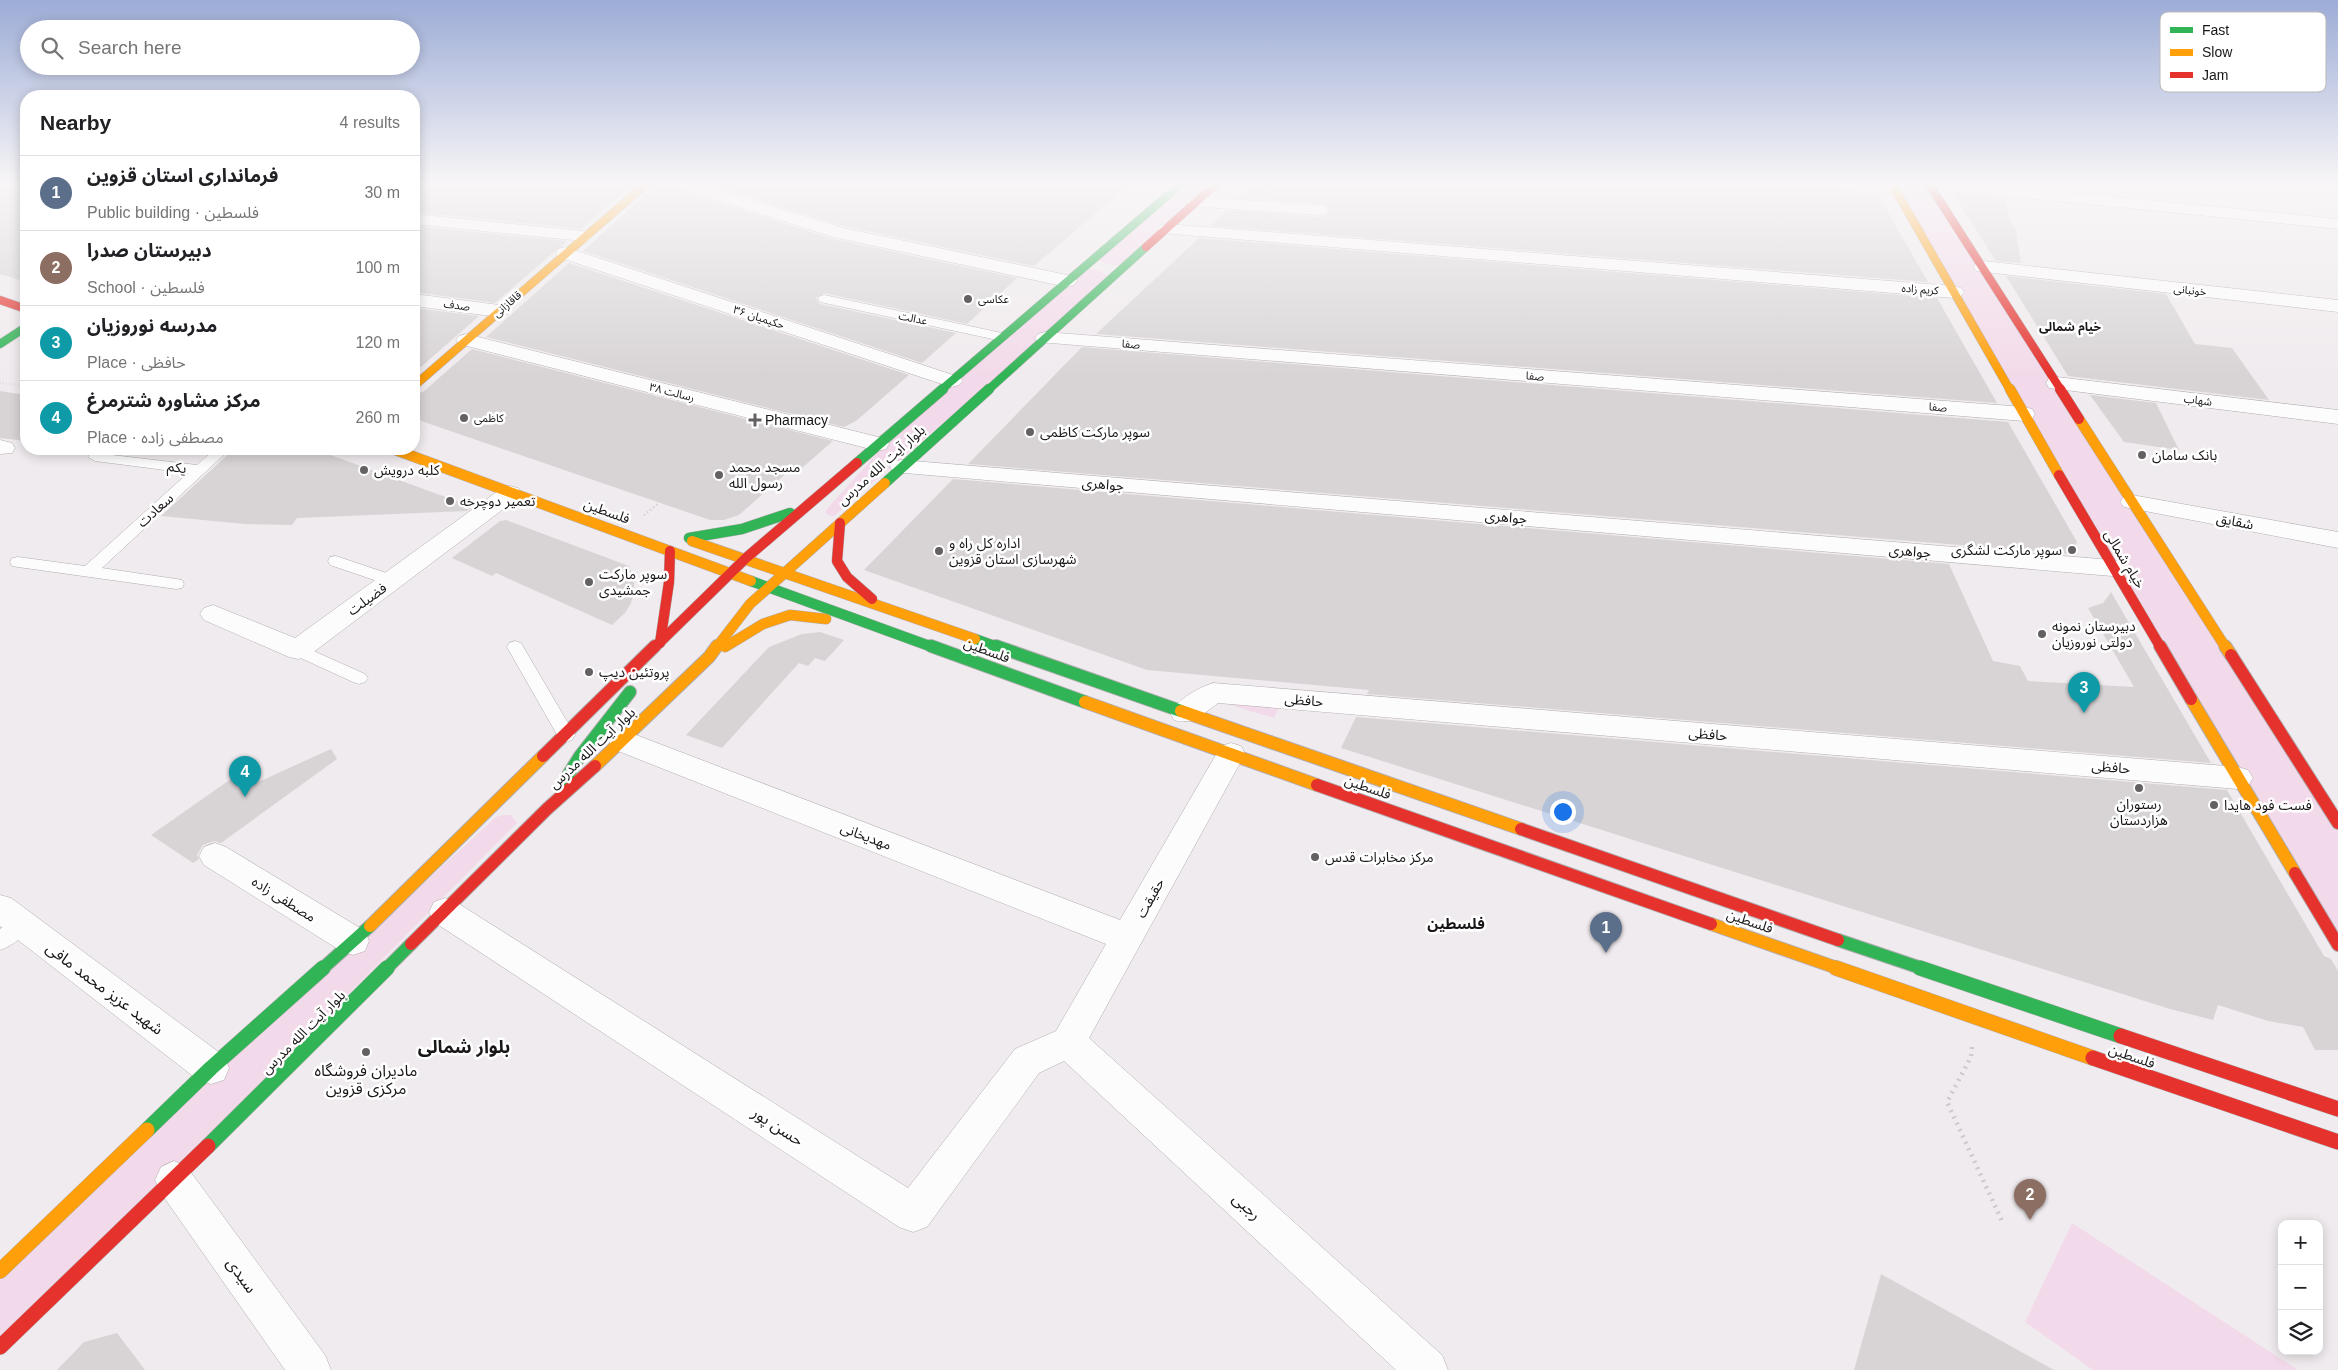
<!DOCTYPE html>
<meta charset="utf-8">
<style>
:root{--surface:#fff;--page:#f2f2f2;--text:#202124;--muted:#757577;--line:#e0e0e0;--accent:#ea580c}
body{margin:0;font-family:Helvetica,"Noto Sans Arabic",sans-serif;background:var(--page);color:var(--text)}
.controls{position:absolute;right:15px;bottom:15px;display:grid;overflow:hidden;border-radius:10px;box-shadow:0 2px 12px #0003}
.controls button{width:45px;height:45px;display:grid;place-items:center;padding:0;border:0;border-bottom:1px solid var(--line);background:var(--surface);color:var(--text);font:25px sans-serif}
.you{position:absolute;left:1562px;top:811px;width:18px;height:18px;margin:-12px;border:4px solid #fff;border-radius:50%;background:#1a73e8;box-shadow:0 0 0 8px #1a73e833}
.badge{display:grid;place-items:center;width:32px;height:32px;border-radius:50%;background:var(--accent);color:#fff;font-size:16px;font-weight:700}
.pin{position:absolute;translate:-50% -41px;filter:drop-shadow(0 1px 2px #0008)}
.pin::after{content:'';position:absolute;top:26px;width:18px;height:15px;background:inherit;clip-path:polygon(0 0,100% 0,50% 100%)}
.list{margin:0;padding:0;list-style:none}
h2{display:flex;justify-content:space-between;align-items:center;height:65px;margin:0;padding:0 20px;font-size:21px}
h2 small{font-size:16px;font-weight:400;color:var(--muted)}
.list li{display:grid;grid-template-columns:32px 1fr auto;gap:15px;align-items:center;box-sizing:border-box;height:75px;padding:0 20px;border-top:1px solid var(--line)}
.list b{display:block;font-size:19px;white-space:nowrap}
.list p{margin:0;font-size:16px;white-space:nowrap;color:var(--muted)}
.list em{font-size:16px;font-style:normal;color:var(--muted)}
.icon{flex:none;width:28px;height:28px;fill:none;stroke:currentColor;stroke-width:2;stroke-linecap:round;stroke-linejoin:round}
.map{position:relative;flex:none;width:2338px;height:1370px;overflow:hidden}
.search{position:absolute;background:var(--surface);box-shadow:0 2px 12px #0003;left:20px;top:20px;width:400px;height:55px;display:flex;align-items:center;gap:12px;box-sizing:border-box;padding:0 18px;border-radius:28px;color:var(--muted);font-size:19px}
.panel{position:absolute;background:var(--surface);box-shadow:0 2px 12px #0003;left:20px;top:90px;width:400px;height:365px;border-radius:20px}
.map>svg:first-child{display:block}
.green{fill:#f3daea}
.building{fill:#d8d4d6}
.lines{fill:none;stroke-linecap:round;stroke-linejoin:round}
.lane-casing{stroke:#b0acaf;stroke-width:1}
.street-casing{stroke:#b0acaf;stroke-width:1}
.fast-far3-casing{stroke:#b0acaf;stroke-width:9}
.fast-far2-casing{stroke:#b0acaf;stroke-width:11}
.fast-far1-casing{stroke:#b0acaf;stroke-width:14}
.fast-casing{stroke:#b0acaf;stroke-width:16}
.slow-far3-casing{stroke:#b0acaf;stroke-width:9}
.slow-far2-casing{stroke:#b0acaf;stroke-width:11}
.slow-far1-casing{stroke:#b0acaf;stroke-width:14}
.slow-casing{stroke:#b0acaf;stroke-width:16}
.jam-far3-casing{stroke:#b0acaf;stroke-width:9}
.jam-far2-casing{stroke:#b0acaf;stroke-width:11}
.jam-far1-casing{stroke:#b0acaf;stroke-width:14}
.jam-casing{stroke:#b0acaf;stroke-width:16}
.path-far2{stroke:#cccacc;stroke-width:2;stroke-dasharray:0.5 2.5;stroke-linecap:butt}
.path-far1{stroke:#cccacc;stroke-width:2.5;stroke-dasharray:1 3;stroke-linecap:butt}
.path{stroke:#cccacc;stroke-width:4.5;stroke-dasharray:2 5;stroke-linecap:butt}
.lane{fill:#fdfcfc;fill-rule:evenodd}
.street{fill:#fdfcfc;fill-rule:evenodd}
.fast-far3{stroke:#30b455;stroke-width:8}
.fast-far2{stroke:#30b455;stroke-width:10}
.fast-far1{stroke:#30b455;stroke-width:12}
.fast{stroke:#30b455;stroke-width:15}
.slow-far3{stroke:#ff9f0a;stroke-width:8}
.slow-far2{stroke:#ff9f0a;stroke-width:10}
.slow-far1{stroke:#ff9f0a;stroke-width:12}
.slow{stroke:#ff9f0a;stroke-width:15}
.jam-far3{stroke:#e5322d;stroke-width:8}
.jam-far2{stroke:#e5322d;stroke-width:10}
.jam-far1{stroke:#e5322d;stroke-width:12}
.jam{stroke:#e5322d;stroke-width:15}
.poi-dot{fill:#646163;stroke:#fff;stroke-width:2}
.labels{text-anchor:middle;stroke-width:5;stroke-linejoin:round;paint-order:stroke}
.far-street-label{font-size:11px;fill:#191618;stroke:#fff}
.far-poi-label{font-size:11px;fill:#191618;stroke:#fff;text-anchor:start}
.far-neighbourhood-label{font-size:12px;font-weight:bold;fill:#191618;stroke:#fff}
.poi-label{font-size:14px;fill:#191618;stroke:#fff;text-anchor:start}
.street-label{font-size:14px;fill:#191618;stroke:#fff}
.neighbourhood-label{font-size:15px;font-weight:bold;fill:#191618;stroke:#fff}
.near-street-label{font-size:16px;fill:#191618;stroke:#fff}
.near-poi-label{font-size:16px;fill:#191618;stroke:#fff}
.near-neighbourhood-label{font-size:18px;font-weight:bold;fill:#191618;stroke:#fff}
.key{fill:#fff;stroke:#bab9ba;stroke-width:1}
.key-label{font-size:14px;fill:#191618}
</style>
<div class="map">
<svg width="2338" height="1370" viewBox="0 0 2338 1370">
<rect width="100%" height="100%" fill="#f0ebee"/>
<g class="green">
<polygon points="1181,184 1216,184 1125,267 1106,264 1095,257"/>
<polygon points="1892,184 1929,184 2338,823 2338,945"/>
<polygon points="1082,268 1101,271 1111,279 834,516 828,515 826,512 827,509 907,420"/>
<polygon points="1228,698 1281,703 1274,718 1227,704"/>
<polygon points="504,815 511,815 517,823 0,1347 0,1271 496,817"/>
<polygon points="2072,1223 2298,1370 2093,1370 2025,1322"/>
</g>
<g class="building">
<polygon points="414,184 634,184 581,229 414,212"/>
<polygon points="657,184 675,184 679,190 833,239 1017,278 967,324 824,293 816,298 820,304 956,333 922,363 583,251"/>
<polygon points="707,184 1130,184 1034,266 843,226"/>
<polygon points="1256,184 1778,184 1836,187 1845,191 1877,193 1928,282 1211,226 1227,210 1319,217 1325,216 1330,211 1326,205 1319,203 1240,198"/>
<polygon points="0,186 26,188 26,282 0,274"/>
<polygon points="1952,192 2003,198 2012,226 2015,226 2021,263 1996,261"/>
<polygon points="414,226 567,241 495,303 414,292"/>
<polygon points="1199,238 1937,298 1997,403 1096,334"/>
<polygon points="569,263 909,375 856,421 844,427 486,337"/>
<polygon points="2006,276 2166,294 2195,344 2232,348 2269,400 2068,376"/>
<polygon points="414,308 479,316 414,373"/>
<polygon points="1082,347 2008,422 2077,542 2070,554 968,464"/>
<polygon points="472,349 833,441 795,474 789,471 739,515 724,520 710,520 424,422 414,417 414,394 423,392"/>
<polygon points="0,391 26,395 26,441 0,438"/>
<polygon points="2090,395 2156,403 2179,450 2124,442"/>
<polygon points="234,449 314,449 473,507 467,511 297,518 292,525 245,524 161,516"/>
<polygon points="953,479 1949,564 1993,661 2020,666 2028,681 2134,687 2088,608 2103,603 2111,592 2211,763 1367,694 1369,690 1147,670 864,570"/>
<polygon points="506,520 629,566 634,580 634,591 631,603 625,613 612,625 496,573 492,576 452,558 500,521"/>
<polygon points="820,632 844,640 825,661 815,658 808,666 799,663 722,748 686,735 769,647 802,634"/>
<polygon points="1356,717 2227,790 2324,956 2331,959 2338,971 2338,1050 2315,1050 2303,1027 2268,1021 2218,1005 2213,1020 2170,1009 1341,748"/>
<polygon points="331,749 337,759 221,843 214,841 203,845 197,855 199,859 193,863 151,835 231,779 245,788"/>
<polygon points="1881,1274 2054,1370 1854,1370"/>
<polygon points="117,1333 145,1370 57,1370 84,1342"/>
</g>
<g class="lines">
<g class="lane-casing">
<g id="lane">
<polygon points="824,295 1002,333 1008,337 1002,341 820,302 818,299 820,296"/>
<polygon points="215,449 230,449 102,568 176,579 182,580 184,584 182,588 176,589 18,567 12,566 10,562 12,558 18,557 85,566 188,473 95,461 88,457 90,454 95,453 197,465"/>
<polygon points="336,556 398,577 400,581 398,585 392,586 330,565 328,561 330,557"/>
<polygon points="515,641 521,643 572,730 575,735 572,740 566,742 560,740 507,647 509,643"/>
<polygon points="298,644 365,674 368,678 365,682 359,684 353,682 292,654 289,650 292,646"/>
<path d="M22 915 29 918 32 924C27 935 12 946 0 950V929Z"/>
</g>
</g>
<g class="street-casing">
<g id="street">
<polygon points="677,184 702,184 843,228 1067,275 1074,277 1077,281 1074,285 1067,287 833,237 680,188"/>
<polygon points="1141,184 1181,185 1184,189 1181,193 1175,194 1144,188"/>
<polygon points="1836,184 1900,184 1903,187 1900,191 1894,192 1845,189 1839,188"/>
<polygon points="1927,184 1984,184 2338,219 2338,229 1936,189 1930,188"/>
<polygon points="1196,197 1319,205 1325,206 1328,210 1325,214 1319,215 1190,206 1187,202 1190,198"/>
<polygon points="414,214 583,231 589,232 592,236 589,240 583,241 414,224"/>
<polygon points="1167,224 1954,286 1961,288 1964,292 1961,296 1954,298 1161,233 1158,229 1161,225"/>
<polygon points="565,247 959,377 963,381 959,385 952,387 945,385 558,257 556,253 558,249"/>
<polygon points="1983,261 2338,300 2338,312 1976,271 1974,267 1976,263"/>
<polygon points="414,294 499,305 506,307 509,311 506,315 499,317 414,306"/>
<polygon points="1045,332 2024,407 2032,409 2035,414 2032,419 2024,421 1038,342 1035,338 1038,334"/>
<polygon points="466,334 886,439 889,444 886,449 878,451 459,344 456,340 459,336"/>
<polygon points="2057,377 2338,410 2338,424 2049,388 2046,383 2049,378"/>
<polygon points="0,440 12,443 15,448 12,453 0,454"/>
<polygon points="901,460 2112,560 2121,562 2125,568 2121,574 2112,576 893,472 890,467 893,462"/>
<polygon points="510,486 518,488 522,493 518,498 307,657 298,659 289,657 204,620 200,614 204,608 213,605 295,638 502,488"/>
<polygon points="2132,495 2338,532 2338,548 2124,507 2120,502 2124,497"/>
<path d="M1213 683 2238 767 2248 770 2253 778 2248 786 2238 789 1218 703C1204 713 1192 726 1174 720L1170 713C1178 699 1198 688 1213 683Z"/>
<polygon points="623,730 1120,920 1221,746 1231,743 1241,746 1245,754 1089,1038 1442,1355 1448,1370 1396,1370 1064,1061 1039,1073 927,1227 913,1232 899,1227 434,922 429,912 434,902 445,898 456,902 908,1188 1015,1049 1056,1031 1106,944 613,749 609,741 613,733"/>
<polygon points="215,843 226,847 365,931 369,941 365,951 353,955 341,951 204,865 199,856 204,847"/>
<polygon points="0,895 11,898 224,1056 229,1068 224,1080 211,1084 198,1080 0,926"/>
<polygon points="174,1161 187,1167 325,1355 331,1370 285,1370 161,1193 155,1180 161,1167"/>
</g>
</g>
<g class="fast-far3-casing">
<g id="fast-far3">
<polyline points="0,344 26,327"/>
<polyline points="941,390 1181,184"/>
<polyline points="988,390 1146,247"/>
</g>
</g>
<g class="fast-far2-casing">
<g id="fast-far2">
<polyline points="857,463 943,389"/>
<polyline points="885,483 989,389"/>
<polyline points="689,538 742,529 790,513"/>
<polyline points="751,581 935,648"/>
<polyline points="975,639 1000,648"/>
</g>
</g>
<g class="fast-far1-casing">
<g id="fast-far1">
<polyline points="931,646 1085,702"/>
<polyline points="996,646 1181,711"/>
<polyline points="565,780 580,756 630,692"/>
<polyline points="1838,940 1924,969"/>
<polyline points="322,969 370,926"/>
<polyline points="386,969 411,944"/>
</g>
</g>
<g class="fast-casing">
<g id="fast">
<polyline points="1920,968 2121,1036"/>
<polyline points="147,1130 211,1068 323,968"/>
<polyline points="208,1146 387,968"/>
</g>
</g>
<g class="slow-far3-casing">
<g id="slow-far3">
<polyline points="1892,184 2010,390"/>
<polyline points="414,386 646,184"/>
</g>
</g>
<g class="slow-far2-casing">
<g id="slow-far2">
<polyline points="2010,389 2059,475"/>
<polyline points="2079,419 2226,648"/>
<polyline points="393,449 751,581"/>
<polyline points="692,541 975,639"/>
<polyline points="725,647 763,624 790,615 826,619"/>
<polyline points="716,648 750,604 885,483"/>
</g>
</g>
<g class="slow-far1-casing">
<g id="slow-far1">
<polyline points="2225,646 2231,655"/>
<polyline points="2191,699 2295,873"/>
<polyline points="1085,702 1317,785"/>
<polyline points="1181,711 1521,829"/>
<polyline points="595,766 709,657 717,646"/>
<polyline points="1711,924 1840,969"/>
<polyline points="370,926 543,756"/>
</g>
</g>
<g class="slow-casing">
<g id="slow">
<polyline points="1836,968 2093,1058"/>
<polyline points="0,1271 147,1130"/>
</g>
</g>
<g class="jam-far3-casing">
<g id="jam-far3">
<polyline points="1929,184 2061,390"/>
<polyline points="1146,247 1216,184"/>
<polyline points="0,300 26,309"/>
</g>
</g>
<g class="jam-far2-casing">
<g id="jam-far2">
<polyline points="2060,389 2079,419"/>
<polyline points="2059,475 2161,648"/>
<polyline points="840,523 837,561 847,577 872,599"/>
<polyline points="660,643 669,582 670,551"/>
<polyline points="654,648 746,558 857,463"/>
</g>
</g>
<g class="jam-far1-casing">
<g id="jam-far1">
<polyline points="2160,646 2191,699"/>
<polyline points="2231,655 2338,823"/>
<polyline points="543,756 655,646"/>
<polyline points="1317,785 1711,924"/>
<polyline points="1521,829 1838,940"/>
<polyline points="2295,873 2338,945"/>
<polyline points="411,944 547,809 595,766"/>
</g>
</g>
<g class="jam-casing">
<g id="jam">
<polyline points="2121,1036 2338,1109"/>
<polyline points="2093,1058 2338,1142"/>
<polyline points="0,1347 208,1146"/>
</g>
</g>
<g class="path-far2">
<polyline points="925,188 932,184"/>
<polyline points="0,383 26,386"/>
</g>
<polyline class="path-far1" points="644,515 659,503"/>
<polyline class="path" points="1972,1047 1971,1057 1947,1102 2002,1221"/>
<use href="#lane" class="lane"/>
<use href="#street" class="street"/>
<use href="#fast-far3" class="fast-far3"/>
<use href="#fast-far2" class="fast-far2"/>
<use href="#fast-far1" class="fast-far1"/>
<use href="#fast" class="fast"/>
<use href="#slow-far3" class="slow-far3"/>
<use href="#slow-far2" class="slow-far2"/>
<use href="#slow-far1" class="slow-far1"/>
<use href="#slow" class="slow"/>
<use href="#jam-far3" class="jam-far3"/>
<use href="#jam-far2" class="jam-far2"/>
<use href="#jam-far1" class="jam-far1"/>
<use href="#jam" class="jam"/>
</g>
<linearGradient id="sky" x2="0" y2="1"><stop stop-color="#9cacd6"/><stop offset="0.49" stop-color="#f8f6f7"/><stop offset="1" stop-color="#f8f6f7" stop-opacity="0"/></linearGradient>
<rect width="2338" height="375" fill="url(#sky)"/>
<g class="poi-dot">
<circle cx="968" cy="299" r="5"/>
<circle cx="464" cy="418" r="5"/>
<path d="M752.5 412.5h5v5h5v5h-5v5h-5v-5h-5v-5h5z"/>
<circle cx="1030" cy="432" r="5"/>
<circle cx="2142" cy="455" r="5"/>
<circle cx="364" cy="470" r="5"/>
<circle cx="719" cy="475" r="5"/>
<circle cx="450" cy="501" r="5"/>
<circle cx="2072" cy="550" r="5"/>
<circle cx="939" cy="551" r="5"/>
<circle cx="589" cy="582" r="5"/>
<circle cx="2042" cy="634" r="5"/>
<circle cx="589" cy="672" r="5"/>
<circle cx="2139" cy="788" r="5"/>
<circle cx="2214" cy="805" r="5"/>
<circle cx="1315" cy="857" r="5"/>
<circle cx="366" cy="1052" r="5"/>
</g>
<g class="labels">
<g class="far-street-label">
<text transform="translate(1920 289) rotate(4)" y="4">کریم زاده</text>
<text transform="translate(2190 290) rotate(6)" y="4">خونبانی</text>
<text transform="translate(507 304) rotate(-41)" y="4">قاقازانی</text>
<text transform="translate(457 305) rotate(7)" y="4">صدف</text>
<text transform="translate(759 317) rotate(18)" y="4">۳۶ حکیمیان</text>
<text transform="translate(913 318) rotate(12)" y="4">عدالت</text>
<text transform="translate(1131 344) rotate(4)" y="4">صفا</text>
<text transform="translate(1535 376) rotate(4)" y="4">صفا</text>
<text transform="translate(672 392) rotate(14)" y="4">۳۸ رسالت</text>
<text transform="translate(2198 400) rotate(7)" y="4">شهاب</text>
<text transform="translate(1938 407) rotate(4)" y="4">صفا</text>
</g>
<g class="far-poi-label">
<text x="978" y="303">عکاسی</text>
<text x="474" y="422">کاظمی</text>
</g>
<g class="far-neighbourhood-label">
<text x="2070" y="331">خیام شمالی</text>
</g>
<g class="poi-label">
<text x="765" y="425">Pharmacy</text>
<text x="1040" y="437">سوپر مارکت کاظمی</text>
<text x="2152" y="460">بانک سامان</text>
<text x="729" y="472">مسجد محمد<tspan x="729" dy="16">رسول الله</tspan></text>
<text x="374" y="475">کلبه درویش</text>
<text x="460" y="506">تعمیر دوچرخه</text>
<text x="949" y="548">اداره کل راه و<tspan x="949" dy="16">شهرسازی استان قزوین</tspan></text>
<text x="2062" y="555" text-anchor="end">سوپر مارکت لشگری</text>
<text x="599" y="579">سوپر مارکت<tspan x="599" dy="16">جمشیدی</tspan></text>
<text x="2052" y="631">دبیرستان نمونه<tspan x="2052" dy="16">دولتی نوروزیان</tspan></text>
<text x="599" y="677">پروتئین دیپ</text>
<text x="2139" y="809" text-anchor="middle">رستوران<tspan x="2139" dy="16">هزاردستان</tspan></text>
<text x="2224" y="810">فست فود هایدا</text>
<text x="1325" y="862">مرکز مخابرات قدس</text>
</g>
<g class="street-label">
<text transform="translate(881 465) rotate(-42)" y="5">بلوار آیت الله مدرس</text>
<text transform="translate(177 467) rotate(8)" y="5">یکم</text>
<text transform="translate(1103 484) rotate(5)" y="5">جواهری</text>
<text transform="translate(155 510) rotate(-42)" y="5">سعادت</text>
<text transform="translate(607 511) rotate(20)" y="5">فلسطین</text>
<text transform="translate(1506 517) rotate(5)" y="5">جواهری</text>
<text transform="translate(2235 521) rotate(11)" y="5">شقایق</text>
<text transform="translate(1910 551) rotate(5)" y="5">جواهری</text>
<text transform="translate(2125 559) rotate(59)" y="5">خیام شمالی</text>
<text transform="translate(367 599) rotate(-36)" y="5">فضیلت</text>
<text transform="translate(987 650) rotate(20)" y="5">فلسطین</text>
<text transform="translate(1304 700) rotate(5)" y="5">حافظی</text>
<text transform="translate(1708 734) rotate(5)" y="5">حافظی</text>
<text transform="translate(592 748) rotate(-43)" y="5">بلوار آیت الله مدرس</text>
<text transform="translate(2111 767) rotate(5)" y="5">حافظی</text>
<text transform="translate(1368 787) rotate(19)" y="5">فلسطین</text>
<text transform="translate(866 836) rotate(21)" y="5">مهدیخانی</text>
<text transform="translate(1150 898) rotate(-61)" y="5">حقیقت</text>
<text transform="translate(284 899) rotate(32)" y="5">مصطفی زاده</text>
<text transform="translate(1750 921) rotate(19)" y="5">فلسطین</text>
<text transform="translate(303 1032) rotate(-45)" y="5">بلوار آیت الله مدرس</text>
<text transform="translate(2132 1056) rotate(19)" y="5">فلسطین</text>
</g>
<g class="neighbourhood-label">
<text x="1456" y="929">فلسطین</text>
</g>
<g class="near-street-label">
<text transform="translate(105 988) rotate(37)" y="6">شهید عزیز محمد مافی</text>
<text transform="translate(778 1126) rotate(33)" y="6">حسن پور</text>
<text transform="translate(1247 1206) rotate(42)" y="6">رجبی</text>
<text transform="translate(242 1275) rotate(54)" y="6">سیدی</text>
</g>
<g class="near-poi-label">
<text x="366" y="1076">مادیران فروشگاه<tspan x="366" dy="18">مرکزی قزوین</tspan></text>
</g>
<g class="near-neighbourhood-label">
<text x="464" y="1053">بلوار شمالی</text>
</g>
</g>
<rect x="2160" y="12" width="166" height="80" rx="8" class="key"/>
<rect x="2170" y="27" width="23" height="6" fill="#30b455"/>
<rect x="2170" y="49" width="23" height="7" fill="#ff9f0a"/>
<rect x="2170" y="72" width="23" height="6" fill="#e5322d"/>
<g class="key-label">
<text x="2202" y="35">Fast</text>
<text x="2202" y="57">Slow</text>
<text x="2202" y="80">Jam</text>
</g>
</svg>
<div class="controls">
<button>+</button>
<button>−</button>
<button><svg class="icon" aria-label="layers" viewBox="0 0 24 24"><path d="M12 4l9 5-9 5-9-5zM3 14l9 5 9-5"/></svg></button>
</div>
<div class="you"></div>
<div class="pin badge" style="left:1606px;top:953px;background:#5c6f8a">1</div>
<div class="pin badge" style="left:2030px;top:1220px;background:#8d6e63">2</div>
<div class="pin badge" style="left:2084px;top:713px;background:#0f9aa8">3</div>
<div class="pin badge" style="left:245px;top:797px;background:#0f9aa8">4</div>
<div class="search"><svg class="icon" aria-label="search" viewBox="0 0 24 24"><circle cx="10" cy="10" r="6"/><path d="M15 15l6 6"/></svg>Search here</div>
<section class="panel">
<h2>Nearby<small>4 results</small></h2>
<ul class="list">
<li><span class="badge" style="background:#5c6f8a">1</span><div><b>فرمانداری استان قزوین</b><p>Public building · فلسطین</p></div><em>30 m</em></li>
<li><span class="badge" style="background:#8d6e63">2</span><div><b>دبیرستان صدرا</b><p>School · فلسطین</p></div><em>100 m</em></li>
<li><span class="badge" style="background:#0f9aa8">3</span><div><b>مدرسه نوروزیان</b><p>Place · حافظی</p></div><em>120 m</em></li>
<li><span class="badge" style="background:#0f9aa8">4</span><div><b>مرکز مشاوره شترمرغ</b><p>Place · مصطفی زاده</p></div><em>260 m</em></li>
</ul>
</section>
</div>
